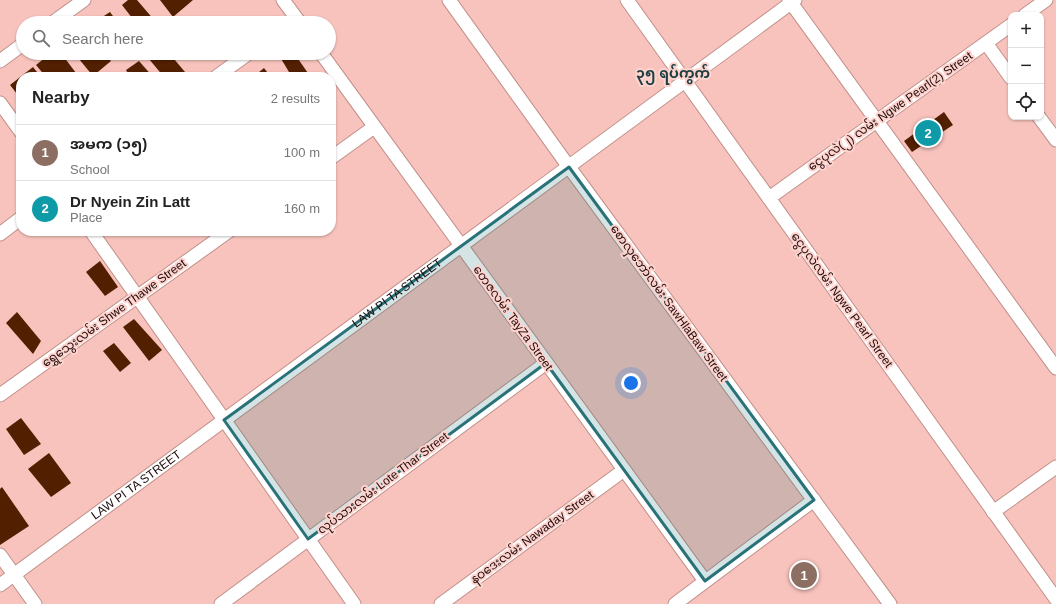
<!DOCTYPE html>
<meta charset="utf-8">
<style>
:root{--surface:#fff;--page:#f6f6f6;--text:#222;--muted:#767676;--line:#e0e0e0;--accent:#2563eb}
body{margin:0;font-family:Arial,"Noto Sans Myanmar",sans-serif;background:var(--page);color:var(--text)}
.controls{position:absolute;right:12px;top:12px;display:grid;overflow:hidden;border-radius:8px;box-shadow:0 1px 3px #0004}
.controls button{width:36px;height:36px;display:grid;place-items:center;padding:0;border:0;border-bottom:1px solid var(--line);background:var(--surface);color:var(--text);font:20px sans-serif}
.you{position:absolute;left:631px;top:383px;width:14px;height:14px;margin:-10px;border:3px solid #fff;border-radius:50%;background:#1a73e8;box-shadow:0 0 0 6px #1a73e833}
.badge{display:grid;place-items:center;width:26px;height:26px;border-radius:50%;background:var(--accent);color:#fff;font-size:13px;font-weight:700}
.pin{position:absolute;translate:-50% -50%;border:2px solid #fff;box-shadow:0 1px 4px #0006}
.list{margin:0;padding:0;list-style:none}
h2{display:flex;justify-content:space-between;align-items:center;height:52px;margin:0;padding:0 16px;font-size:17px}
h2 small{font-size:13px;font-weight:400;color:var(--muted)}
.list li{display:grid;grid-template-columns:26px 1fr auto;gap:12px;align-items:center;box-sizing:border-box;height:56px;padding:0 16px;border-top:1px solid var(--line)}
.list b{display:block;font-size:15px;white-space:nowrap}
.list p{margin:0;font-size:13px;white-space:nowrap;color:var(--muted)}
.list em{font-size:13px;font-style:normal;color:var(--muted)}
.icon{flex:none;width:22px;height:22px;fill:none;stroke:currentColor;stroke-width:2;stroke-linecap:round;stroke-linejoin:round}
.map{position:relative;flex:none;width:1056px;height:604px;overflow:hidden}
.search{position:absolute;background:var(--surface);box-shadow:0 1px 3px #0004;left:16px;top:16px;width:320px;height:44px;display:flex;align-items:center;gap:10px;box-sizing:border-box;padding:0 14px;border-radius:22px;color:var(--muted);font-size:15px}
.panel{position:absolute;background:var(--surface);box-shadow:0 1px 3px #0004;left:16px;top:72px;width:320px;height:164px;border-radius:16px}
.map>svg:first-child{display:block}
.building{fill:#521f01}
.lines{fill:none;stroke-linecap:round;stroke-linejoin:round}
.street-casing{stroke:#c1908a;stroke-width:15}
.street{stroke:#fff;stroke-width:13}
.marked{fill:#29727a;fill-opacity:0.2;stroke:#29727a;stroke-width:3;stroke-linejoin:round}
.labels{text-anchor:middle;stroke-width:4;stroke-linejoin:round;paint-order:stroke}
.street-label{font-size:12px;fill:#1d0b0a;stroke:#fed3ce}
.quarter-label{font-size:14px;font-weight:bold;fill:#1c3e42;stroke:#fed3ce}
</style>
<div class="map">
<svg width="1056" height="604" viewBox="0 0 1056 604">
<rect width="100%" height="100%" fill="#f8c3bd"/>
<g class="building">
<polygon points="128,0 137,0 155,21 153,23 136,23 122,5"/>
<polygon points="160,0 193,0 173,17"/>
<polygon points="110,12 118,23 93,23"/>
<polygon points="51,53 61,53 79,77 46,77 36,65"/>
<polygon points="74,53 104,53 111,61 93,76"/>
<polygon points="110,53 120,53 114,58"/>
<polygon points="144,53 169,53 185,72 180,77 164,77"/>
<polygon points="196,53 206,53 200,58"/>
<polygon points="286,53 294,53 310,76 307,77 292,77 280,57"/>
<polygon points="139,61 153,77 130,77 126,70"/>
<polygon points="33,67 41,77 21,77 21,99 10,85"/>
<polygon points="264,68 271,77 253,77"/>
<polygon points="944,112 953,125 912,152 904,141"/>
<polygon points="100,261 118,287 105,296 86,272"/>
<polygon points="17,312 41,341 33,354 6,323"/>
<polygon points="134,319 162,350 149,361 123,327"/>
<polygon points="114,343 131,363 120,372 103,351"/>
<polygon points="21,418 41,444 24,455 6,429"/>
<polygon points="49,453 71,483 51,497 28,469"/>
<polygon points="2,487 29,526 0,545 0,489"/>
</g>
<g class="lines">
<g class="street-casing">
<g id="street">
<polyline points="283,0 300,23"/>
<polyline points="449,0 569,167 890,604"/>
<polyline points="627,0 1056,599"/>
<polyline points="789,0 1056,368"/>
<polyline points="1025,15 1046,0"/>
<polyline points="52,23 84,0"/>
<polyline points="986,43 1011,78"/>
<polyline points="321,53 705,581"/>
<polyline points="0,61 23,44"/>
<polyline points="216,77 249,53"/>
<polyline points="0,103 21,132"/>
<polyline points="1039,117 1056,140"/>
<polyline points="331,158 374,127"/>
<polyline points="769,198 1011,25"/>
<polyline points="91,231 354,604"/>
<polyline points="0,234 21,218"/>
<polyline points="0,395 229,231"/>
<polyline points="993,512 1056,467"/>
<polyline points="0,555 35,604"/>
<path id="s1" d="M0 585 795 0"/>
<polyline points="221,604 546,363"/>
<polyline points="441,604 624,470"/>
<polyline points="675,604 814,500"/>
</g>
</g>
<use href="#street" class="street"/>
</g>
<path class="marked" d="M569 167 814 500 705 581 546 363 308 539 224 420Z"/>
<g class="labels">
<g class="street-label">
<text transform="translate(890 111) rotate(-35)" y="4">ငွေပုလဲ(၂) လမ်း Ngwe Pearl(2) Street</text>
<text dy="4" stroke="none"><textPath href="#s1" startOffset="493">LAW PI TA STREET</textPath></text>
<text transform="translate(842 300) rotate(54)" y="4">ငွေပုလဲလမ်း Ngwe Pearl Street</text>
<text transform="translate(669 303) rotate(54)" y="4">စောလှဘော်လမ်း SawHlaBaw Street</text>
<text transform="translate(114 313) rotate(-36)" y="4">ရွှေသွေးလမ်း Shwe Thawe Street</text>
<text transform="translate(513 318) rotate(54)" y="4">တေဇလမ်း TayZa Street</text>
<text transform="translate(383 483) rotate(-37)" y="4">လုပ်သားလမ်း Lote Thar Street</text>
<text dy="4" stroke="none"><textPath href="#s1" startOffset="169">LAW PI TA STREET</textPath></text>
<text transform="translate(532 537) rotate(-36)" y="4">နဝဒေးလမ်း Nawaday Street</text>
</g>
<g class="quarter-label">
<text x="673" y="78">၃၅ ရပ်ကွက်</text>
</g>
</g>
</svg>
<div class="controls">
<button>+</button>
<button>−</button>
<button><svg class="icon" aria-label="locate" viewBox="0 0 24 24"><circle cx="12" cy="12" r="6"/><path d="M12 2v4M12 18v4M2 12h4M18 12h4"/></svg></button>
</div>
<div class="you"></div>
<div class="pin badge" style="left:804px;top:575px;background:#8d6e63">1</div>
<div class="pin badge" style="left:928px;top:133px;background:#0f9aa8">2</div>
<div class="search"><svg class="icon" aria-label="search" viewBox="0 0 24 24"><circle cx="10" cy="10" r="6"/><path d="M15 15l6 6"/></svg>Search here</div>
<section class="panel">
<h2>Nearby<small>2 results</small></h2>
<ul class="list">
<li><span class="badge" style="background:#8d6e63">1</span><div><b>အမက (၁၅)</b><p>School</p></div><em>100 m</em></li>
<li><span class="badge" style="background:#0f9aa8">2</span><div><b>Dr Nyein Zin Latt</b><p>Place</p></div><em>160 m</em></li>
</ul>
</section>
</div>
